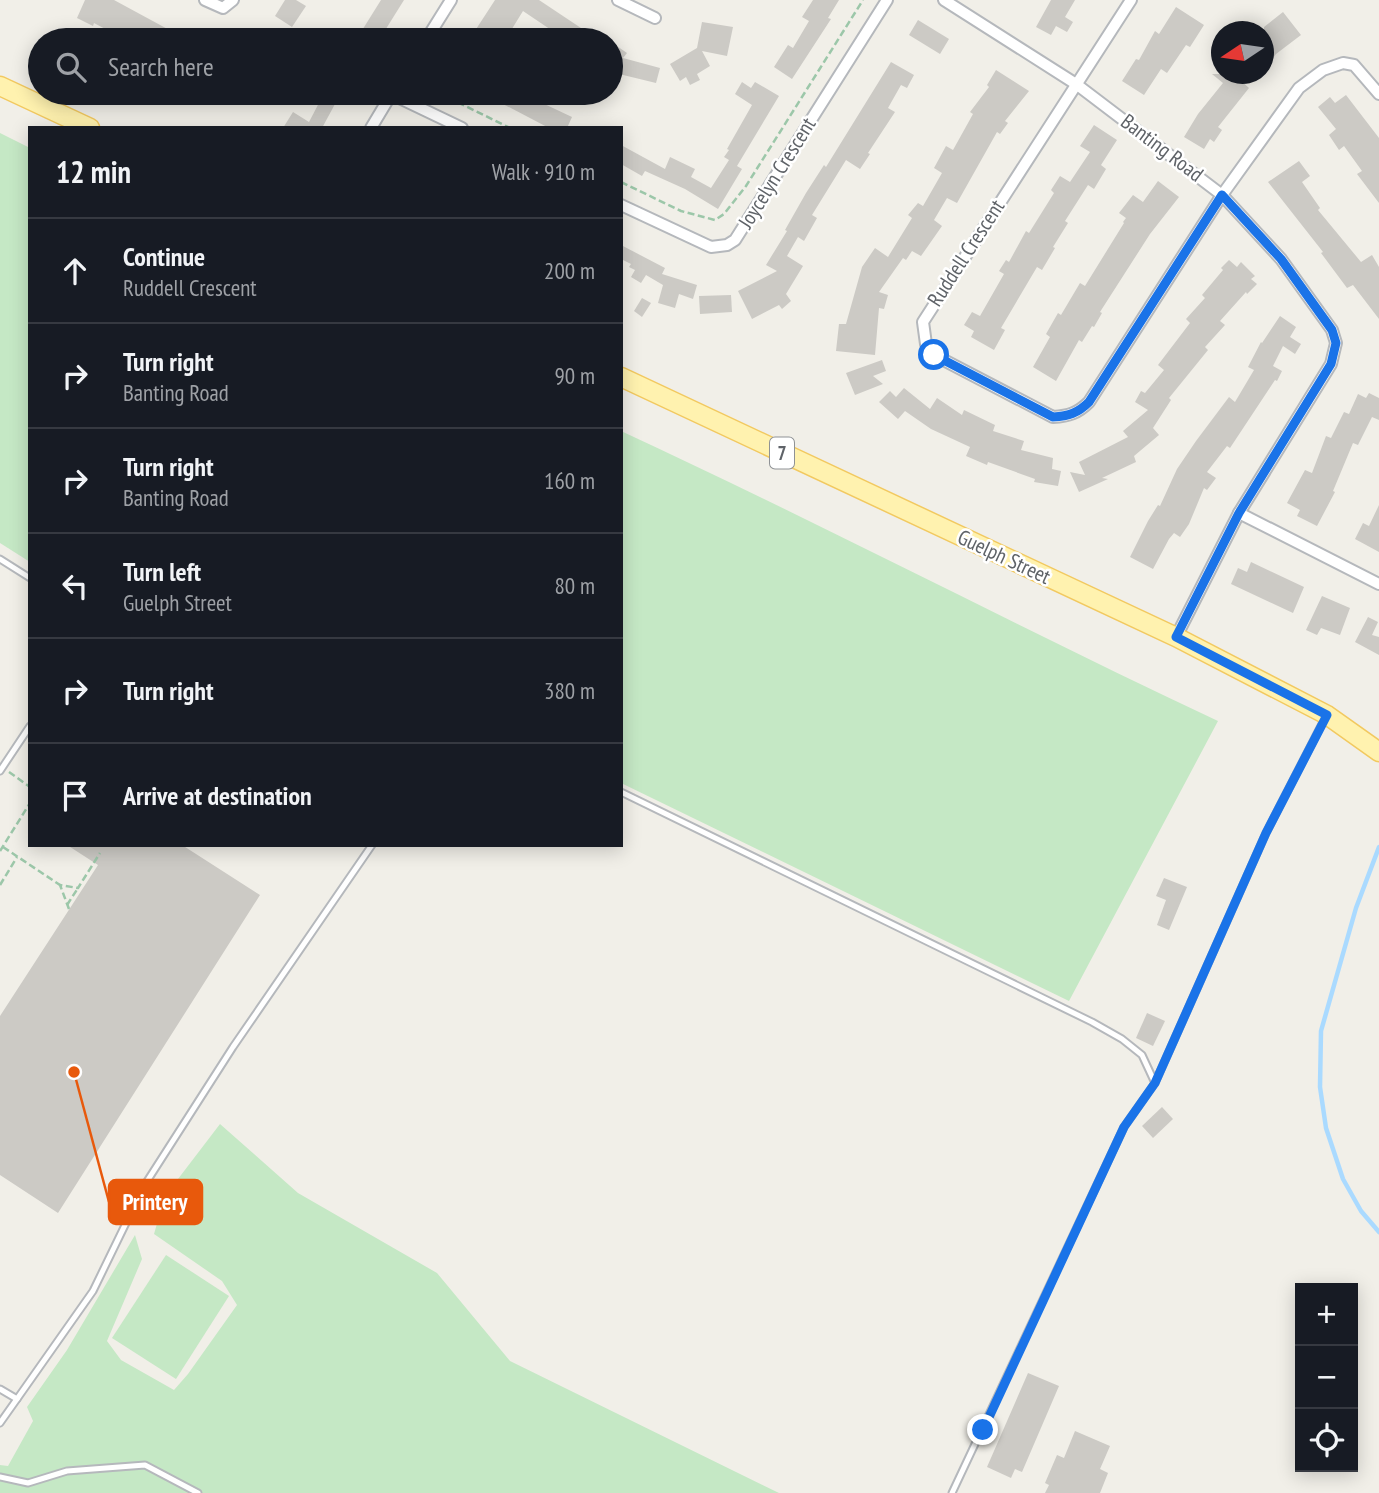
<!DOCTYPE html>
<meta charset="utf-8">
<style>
:root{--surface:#171b24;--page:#20242c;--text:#f1f3f6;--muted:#9ea1a6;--line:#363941}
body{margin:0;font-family:"PT Sans Narrow",sans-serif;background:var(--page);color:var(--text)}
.controls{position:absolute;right:21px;bottom:21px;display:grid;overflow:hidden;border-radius:0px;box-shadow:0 4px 18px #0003}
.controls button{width:63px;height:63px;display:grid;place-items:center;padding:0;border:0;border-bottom:2px solid var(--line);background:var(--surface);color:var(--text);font:35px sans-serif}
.compass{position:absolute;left:1211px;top:21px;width:63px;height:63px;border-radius:50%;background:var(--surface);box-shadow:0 4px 18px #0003;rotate:257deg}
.stop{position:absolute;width:21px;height:21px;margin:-16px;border:5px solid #1a73e8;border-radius:50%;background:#fff}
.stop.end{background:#1a73e8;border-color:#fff;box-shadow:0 2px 7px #0008}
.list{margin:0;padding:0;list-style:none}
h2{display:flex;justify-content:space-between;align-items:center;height:91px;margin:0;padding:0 28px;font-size:30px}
h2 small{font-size:23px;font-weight:400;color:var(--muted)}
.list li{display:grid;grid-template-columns:46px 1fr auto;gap:21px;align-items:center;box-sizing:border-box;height:105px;padding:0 28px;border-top:2px solid var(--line)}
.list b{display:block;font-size:26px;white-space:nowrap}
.list p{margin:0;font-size:23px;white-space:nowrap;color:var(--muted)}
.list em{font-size:23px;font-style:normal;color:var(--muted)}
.icon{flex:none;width:38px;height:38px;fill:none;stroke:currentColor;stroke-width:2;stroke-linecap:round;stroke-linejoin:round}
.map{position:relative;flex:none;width:1379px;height:1493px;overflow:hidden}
.search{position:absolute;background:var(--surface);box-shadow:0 4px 18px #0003;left:28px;top:28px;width:595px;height:77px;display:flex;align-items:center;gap:18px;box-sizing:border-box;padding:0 24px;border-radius:38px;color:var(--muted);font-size:26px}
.panel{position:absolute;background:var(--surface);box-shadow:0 4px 18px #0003;left:28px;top:126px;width:595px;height:721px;border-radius:0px}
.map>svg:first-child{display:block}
.green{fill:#c5e8c5}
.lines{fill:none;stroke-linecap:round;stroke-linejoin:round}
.stream{stroke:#aadaff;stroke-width:4.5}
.building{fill:#cccac5}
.lane-casing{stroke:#b5b8bc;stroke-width:9}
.street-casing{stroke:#b5b8bc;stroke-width:14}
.primary-casing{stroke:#f2c960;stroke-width:21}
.path{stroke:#9cc7a9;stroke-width:2.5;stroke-dasharray:7 3.5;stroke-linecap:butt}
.lane{stroke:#fff;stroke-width:5}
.street{stroke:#fff;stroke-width:10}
.primary{stroke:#fff2af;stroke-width:18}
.route{stroke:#1a73e8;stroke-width:9}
.labels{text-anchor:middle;stroke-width:5;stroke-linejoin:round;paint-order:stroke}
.shield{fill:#fff;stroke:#8f9295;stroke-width:2}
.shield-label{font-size:19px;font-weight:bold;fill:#5f6368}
.street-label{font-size:21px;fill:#5f6368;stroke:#fff}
.leader{fill:none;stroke:#e8590c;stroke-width:2.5}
.callout-dot{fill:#e8590c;stroke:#fff;stroke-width:2.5}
.callout{fill:#e8590c;stroke:#e8590c;stroke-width:2.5}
.callout-label{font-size:23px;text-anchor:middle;font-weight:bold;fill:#fff}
</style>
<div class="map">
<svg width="1379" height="1493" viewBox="0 0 1379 1493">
<rect width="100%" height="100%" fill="#f1efe8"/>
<g class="green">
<polygon points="0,133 30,148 30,562 0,543"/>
<path d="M621 431C822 524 1018 627 1218 721L1069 1001 621 783Z"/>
<polygon points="220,1124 298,1193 437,1273 510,1361 779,1493 0,1493 0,1465 8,1466 33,1421 27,1407 67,1350 135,1235 142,1259 107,1341 121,1360 174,1390 188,1374 237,1305 222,1281 154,1234 165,1196"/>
<polygon points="166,1255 229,1296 176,1379 112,1338"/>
</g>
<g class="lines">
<polyline class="stream" points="1379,847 1356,908 1321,1031 1320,1087 1326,1128 1343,1179 1361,1211 1379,1232"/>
</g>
<g class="building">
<polygon points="85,0 114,0 173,32 169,40 142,40 127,33 124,39 94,23 93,26 77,18"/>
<polygon points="285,0 296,0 306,6 292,27 275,16"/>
<polygon points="381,0 404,0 379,40 356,40"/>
<polygon points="495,0 539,0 599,40 566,40 523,11 505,40 469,40"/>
<polygon points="813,0 839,0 828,18 831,19 792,79 774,67 788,45 793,48 809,21 802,17"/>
<polygon points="1051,0 1075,0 1065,17 1073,22 1067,32 1056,26 1051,35 1036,27"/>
<polygon points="1176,7 1204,25 1190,47 1186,45 1167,73 1161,69 1144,95 1122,81 1136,59 1139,60 1155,31 1159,34"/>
<polygon points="1283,12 1301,35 1276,54 1264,70 1264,27"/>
<polygon points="918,20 949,39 940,54 909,35"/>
<polygon points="702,22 733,27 727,56 702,51 710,66 697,74 700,80 690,85 686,77 680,81 670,64 697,48"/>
<polygon points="611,42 627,53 623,58 660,68 656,83 615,73 611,79"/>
<polygon points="891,62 914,75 907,88 901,85 888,108 895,112 868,153 870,154 860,169 846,160 812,215 817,218 804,241 798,237 787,256 803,266 786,294 791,301 782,309 779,305 752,319 738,291 777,271 766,265 787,231 785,230 806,193 824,165 826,167"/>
<polygon points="996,70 1029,91 1005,121 1008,123 1000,134 997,132 957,203 947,198 934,220 942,226 921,256 912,251 906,260 903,258 879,292 888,295 884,309 879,308 875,355 836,351 839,324 846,324 862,267 875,248 888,257 912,218 908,215 918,203 923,206 942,173 934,168 946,146 953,150 973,114 970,112 989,87 987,85"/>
<polygon points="1212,74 1244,74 1239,79 1249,88 1218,127 1222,130 1214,142 1210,139 1204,149 1184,137 1198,114 1223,83"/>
<polygon points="742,82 751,88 755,82 779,96 737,166 742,169 718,209 685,189 645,171 642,176 621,164 621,145 665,169 670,157 695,169 691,177 711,188 729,160 724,157 729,150 727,149 752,105 735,94"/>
<polygon points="306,93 341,93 322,128 283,128 293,112 309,122 320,101"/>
<polygon points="482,93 521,93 572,117 567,128 549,128"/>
<polygon points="1346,95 1379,138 1379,203 1357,174 1362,171 1344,146 1339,150 1329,135 1336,129 1318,107 1330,97 1335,103"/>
<polygon points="1094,125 1117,140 1101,165 1106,169 1094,189 1088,185 1065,221 1068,223 1053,247 1055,248 1042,270 1037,267 1001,328 1005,330 994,350 971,337 974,331 964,325 972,312 980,316 1004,274 999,271 1006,260 1009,262 1026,231 1029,233 1054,193 1051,190 1060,176 1070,182 1090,152 1080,146"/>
<polygon points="1299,161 1310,176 1302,182 1320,208 1318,210 1361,262 1372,255 1379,267 1379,319 1353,285 1347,288 1321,253 1323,252 1268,182"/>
<polygon points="1158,181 1179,197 1150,234 1100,312 1102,313 1094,327 1092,326 1082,342 1079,340 1056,381 1033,367 1050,337 1046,334 1058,313 1061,315 1080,283 1085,286 1124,223 1123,222 1126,218 1119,213 1133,195 1143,202"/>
<polygon points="621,245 665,268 662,274 697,285 693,299 679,294 675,308 658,303 663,285 646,275 641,283 631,277 635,270 629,267 631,264 621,259"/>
<polygon points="1229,260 1237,267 1241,262 1255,276 1251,279 1257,284 1247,294 1246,292 1220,321 1225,325 1205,347 1208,350 1169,398 1171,400 1153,428 1159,435 1134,456 1136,462 1102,478 1108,479 1079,492 1070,472 1085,475 1079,462 1128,437 1123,431 1148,410 1135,402 1141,391 1145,393 1164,370 1158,365 1190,323 1186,319 1205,298 1202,295 1223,270 1221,268"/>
<polygon points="731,295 732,312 700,314 699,296"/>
<polygon points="642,298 651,303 642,317 634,311"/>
<polygon points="1280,316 1296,327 1290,337 1301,344 1295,354 1283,346 1273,366 1282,371 1277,381 1275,380 1230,448 1227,446 1207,472 1216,478 1207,490 1204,488 1189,524 1180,537 1174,533 1169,539 1153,569 1130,557 1148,521 1158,505 1160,506 1177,469 1196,441 1229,397 1235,402 1254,370 1248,367 1261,342 1262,343"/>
<polygon points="882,360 886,371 873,376 883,384 855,395 846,373"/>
<polygon points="904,388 930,409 937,398 962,415 964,410 995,425 993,431 1024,441 1021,450 1053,458 1052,469 1061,471 1058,486 1034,482 1035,479 988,462 987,465 966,456 970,447 931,429 905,411 898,419 879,402 890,391 896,397"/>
<polygon points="1369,393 1379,398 1379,420 1372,417 1358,445 1353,443 1333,491 1335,492 1317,526 1297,516 1300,510 1287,503 1305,470 1312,473 1326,436 1331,438 1344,412 1349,414 1358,394 1366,398"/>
<polygon points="1379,505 1379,552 1355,539 1363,523 1369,526"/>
<polygon points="1251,562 1304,587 1293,613 1231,584 1238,568 1247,572"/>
<polygon points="1322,596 1350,608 1340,635 1321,628 1317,635 1306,630"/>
<polygon points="1368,617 1378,622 1372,635 1379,637 1379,655 1355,642"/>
<polygon points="67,845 182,845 260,895 58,1213 0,1175 0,1016 98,865"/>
<polygon points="1164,878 1187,887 1169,930 1157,925 1166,900 1156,896"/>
<polygon points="1147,1013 1165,1021 1153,1046 1136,1038"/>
<polygon points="1162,1107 1173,1119 1153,1138 1142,1126"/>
<polygon points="1028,1373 1059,1386 1022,1472 1015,1469 1011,1478 987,1467"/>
<polygon points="1075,1431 1110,1446 1100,1469 1108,1473 1100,1493 1045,1493 1049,1485 1045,1483 1057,1455 1064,1458"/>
</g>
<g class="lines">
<g class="lane-casing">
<g id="lane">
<polyline points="0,559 30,578"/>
<polyline points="0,771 30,726"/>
<polyline points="621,792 1092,1022 1122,1039 1142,1055 1155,1083 1124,1127 952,1493"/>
<polyline points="1155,1083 1266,833 1325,718"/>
<polyline points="0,1389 17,1399 93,1291 144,1186 233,1047 372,845"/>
<polyline points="0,1423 17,1399"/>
<polyline points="0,1477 28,1483 67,1471 145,1465 198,1493"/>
</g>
</g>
<g class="street-casing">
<g id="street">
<polyline points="205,0 223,8 233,0"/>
<polyline points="618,0 655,18"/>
<polyline points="944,0 1076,84 1222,195 1281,259 1332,330 1336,343 1331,364 1239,513 1176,637"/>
<path d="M1131 0 923 322 926 344 934 355 1053 417C1069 416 1078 413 1089 402L1222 195 1299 88 1323 70 1343 63 1354 65 1379 94"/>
<polyline points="426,40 451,0"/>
<polyline points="391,94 462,128"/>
<polyline points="371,128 392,93"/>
<polyline points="621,205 711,247 727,245 735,240 887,0"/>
<polyline points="1239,513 1379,584"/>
</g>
</g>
<g class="primary-casing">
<g id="primary">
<polyline points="0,86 90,128"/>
<polyline points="621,377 1176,637 1327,715 1379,752"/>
</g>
</g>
<g class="path">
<polyline points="439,93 510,128"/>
<polyline points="621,182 681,211 715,220 724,214 746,186 863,0"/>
<polyline points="9,772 30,787"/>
<polyline points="3,847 60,885"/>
<polyline points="0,851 30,803"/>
<polyline points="0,885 17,857"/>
<polyline points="67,905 78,888"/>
<polyline points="69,909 60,885 78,888 100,853"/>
</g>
<use href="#lane" class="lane"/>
<use href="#street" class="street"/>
<use href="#primary" class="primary"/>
</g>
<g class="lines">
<path class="route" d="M934 355 1053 417C1069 416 1078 413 1089 402L1222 195 1281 259 1332 330 1336 343 1331 364 1239 513 1176 637 1327 715 1266 833 1155 1083 1124 1127 983 1430"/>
</g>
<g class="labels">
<rect class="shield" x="770" y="437.5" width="24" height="31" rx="5"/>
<g class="shield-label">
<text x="782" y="460">7</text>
</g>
<g class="street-label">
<text transform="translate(1162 148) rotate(37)" y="7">Banting Road</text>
<text transform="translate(777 173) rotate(-58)" y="7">Joycelyn Crescent</text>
<text transform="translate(966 253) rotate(-57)" y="7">Ruddell Crescent</text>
<text transform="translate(1004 557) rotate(25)" y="7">Guelph Street</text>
</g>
</g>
<path class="leader" d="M74 1072L109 1202"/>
<circle class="callout-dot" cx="74" cy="1072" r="7"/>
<rect class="callout" x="109" y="1180" width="93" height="44" rx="7"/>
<g class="callout-label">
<text x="155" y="1210">Printery</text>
</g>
</svg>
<div class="controls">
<button>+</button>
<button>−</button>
<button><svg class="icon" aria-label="locate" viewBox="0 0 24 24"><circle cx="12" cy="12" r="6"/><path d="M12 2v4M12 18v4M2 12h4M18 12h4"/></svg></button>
</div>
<svg class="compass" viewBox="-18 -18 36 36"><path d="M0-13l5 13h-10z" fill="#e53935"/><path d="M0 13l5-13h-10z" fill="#9ea1a6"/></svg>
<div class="stop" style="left:934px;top:355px"></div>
<div class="stop end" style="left:983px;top:1430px"></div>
<div class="search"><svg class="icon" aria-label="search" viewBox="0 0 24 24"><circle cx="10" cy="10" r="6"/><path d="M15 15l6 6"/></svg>Search here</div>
<section class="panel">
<h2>12 min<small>Walk · 910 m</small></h2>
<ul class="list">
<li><svg class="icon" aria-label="ahead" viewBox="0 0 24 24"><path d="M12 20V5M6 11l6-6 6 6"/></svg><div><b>Continue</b><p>Ruddell Crescent</p></div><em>200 m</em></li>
<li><svg class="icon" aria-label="right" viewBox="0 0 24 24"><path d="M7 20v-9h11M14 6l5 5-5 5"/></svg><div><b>Turn right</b><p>Banting Road</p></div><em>90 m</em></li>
<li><svg class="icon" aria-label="right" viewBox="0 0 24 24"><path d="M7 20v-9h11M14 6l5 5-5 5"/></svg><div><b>Turn right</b><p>Banting Road</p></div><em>160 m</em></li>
<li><svg class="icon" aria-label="left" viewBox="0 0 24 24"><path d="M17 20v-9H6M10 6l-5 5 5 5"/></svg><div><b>Turn left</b><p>Guelph Street</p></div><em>80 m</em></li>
<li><svg class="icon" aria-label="right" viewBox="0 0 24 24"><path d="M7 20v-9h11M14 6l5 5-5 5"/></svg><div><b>Turn right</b></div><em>380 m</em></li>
<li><svg class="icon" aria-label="arrive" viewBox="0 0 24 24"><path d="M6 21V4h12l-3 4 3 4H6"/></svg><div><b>Arrive at destination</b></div></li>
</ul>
</section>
</div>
